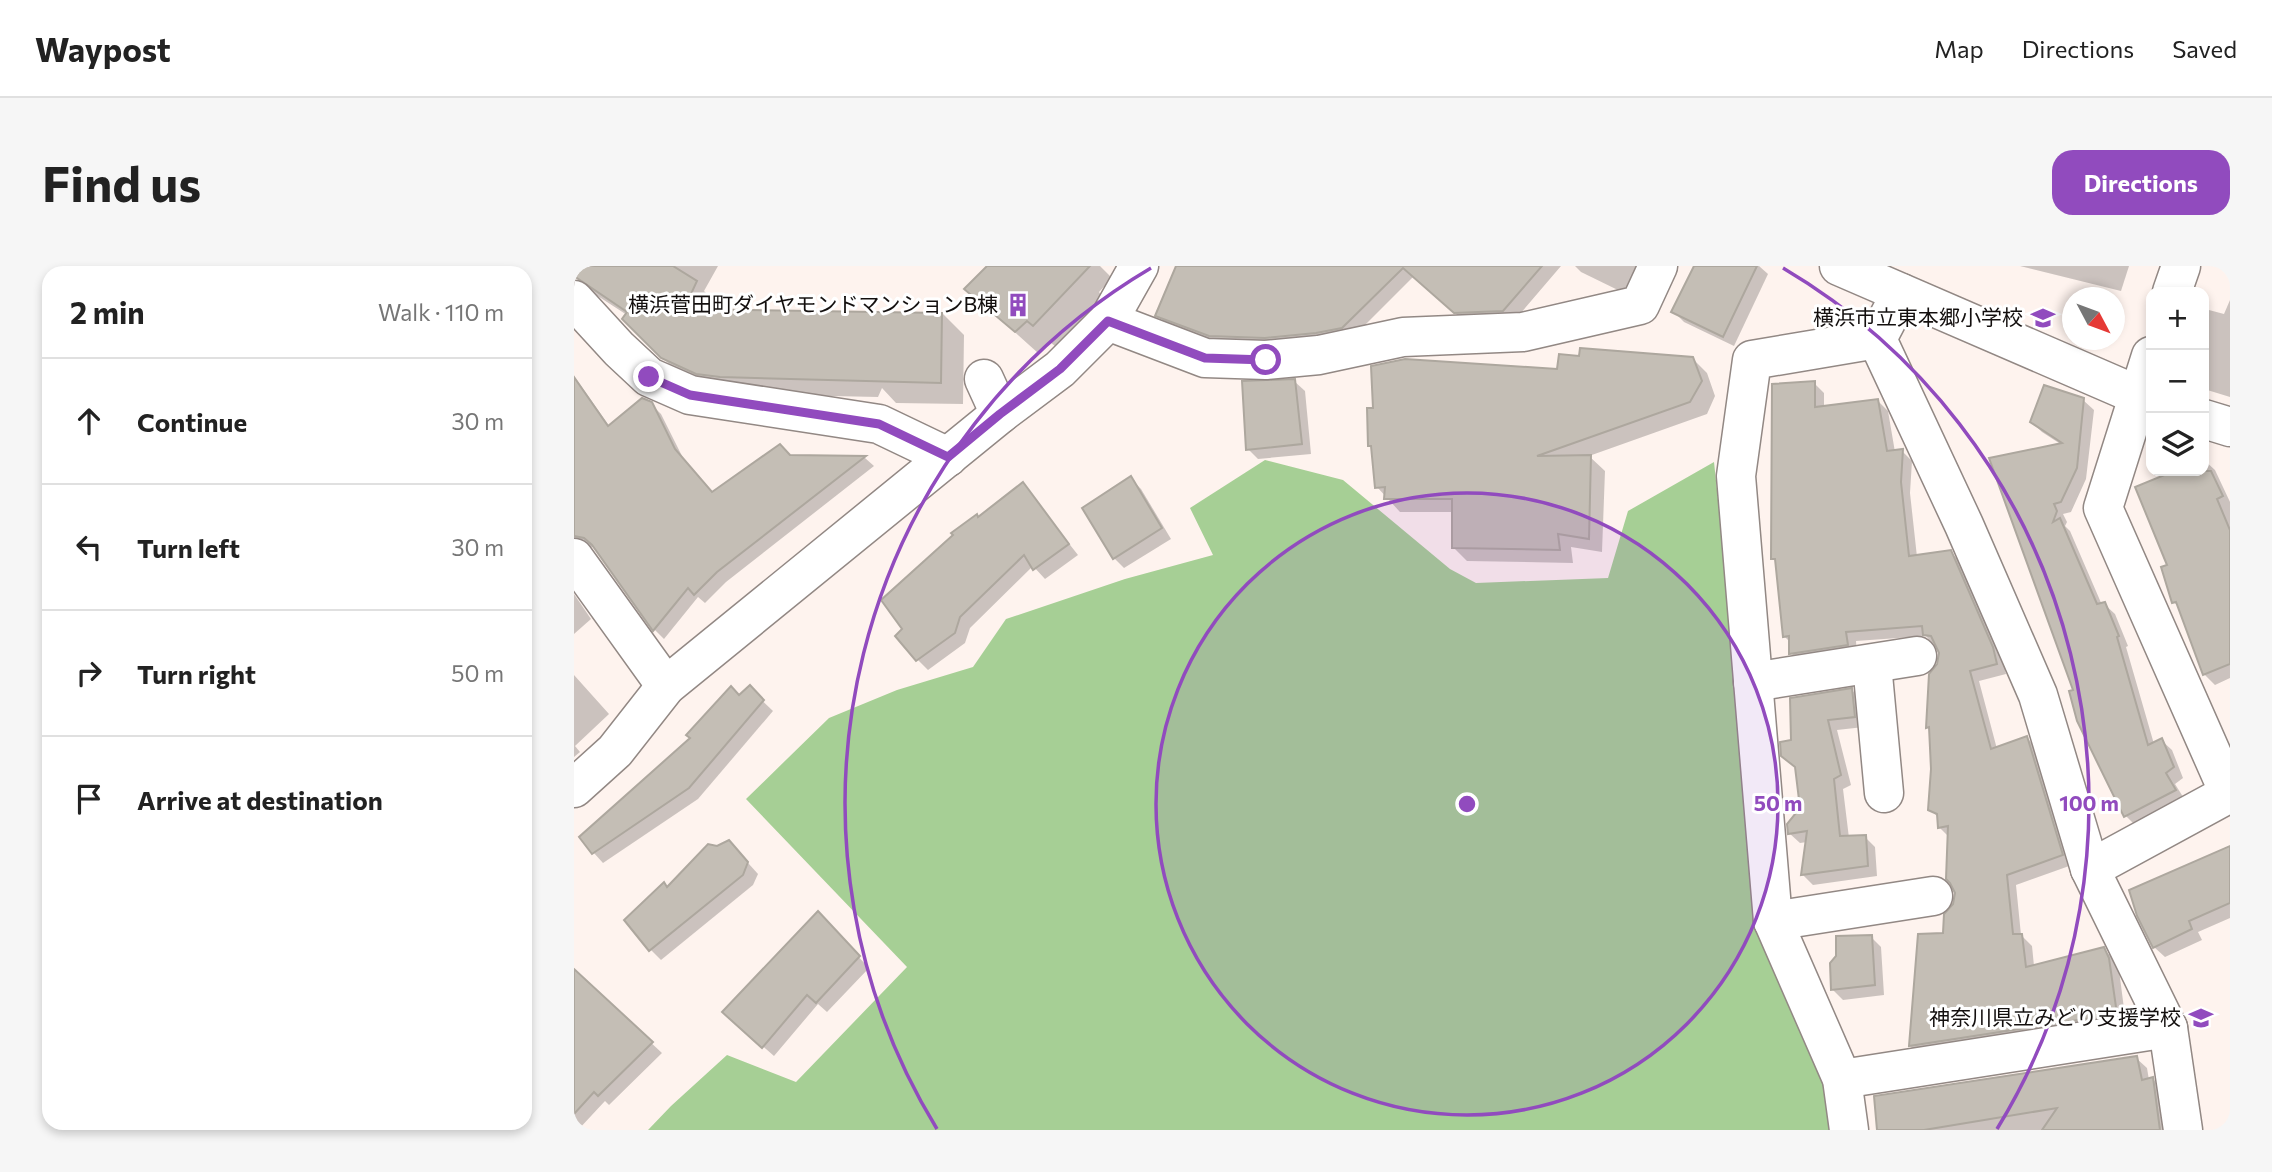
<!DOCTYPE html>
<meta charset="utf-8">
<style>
:root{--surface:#fff;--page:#f6f6f6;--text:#222;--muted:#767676;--line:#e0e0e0;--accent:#914bbe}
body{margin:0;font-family:Commissioner,"Noto Sans JP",sans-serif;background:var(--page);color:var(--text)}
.controls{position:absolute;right:21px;top:21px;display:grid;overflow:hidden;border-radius:14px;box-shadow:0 4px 10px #0003}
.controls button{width:63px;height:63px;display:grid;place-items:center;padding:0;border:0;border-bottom:2px solid var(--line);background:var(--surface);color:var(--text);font:35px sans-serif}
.compass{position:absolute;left:1488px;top:21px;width:63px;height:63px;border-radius:50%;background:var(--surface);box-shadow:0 4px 10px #0003;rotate:131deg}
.stop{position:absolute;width:21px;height:21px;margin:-16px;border:5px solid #914bbe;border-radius:50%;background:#fff}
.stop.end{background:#914bbe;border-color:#fff;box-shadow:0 2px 7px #0008}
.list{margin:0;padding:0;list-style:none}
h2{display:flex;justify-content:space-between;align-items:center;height:91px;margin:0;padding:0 28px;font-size:30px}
h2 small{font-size:23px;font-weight:400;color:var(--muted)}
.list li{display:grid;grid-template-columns:46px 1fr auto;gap:21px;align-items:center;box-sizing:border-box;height:126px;padding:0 28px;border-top:2px solid var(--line)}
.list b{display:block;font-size:26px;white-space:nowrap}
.list em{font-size:23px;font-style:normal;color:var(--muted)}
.icon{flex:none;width:38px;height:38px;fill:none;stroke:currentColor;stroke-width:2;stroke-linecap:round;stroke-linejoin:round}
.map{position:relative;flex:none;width:1656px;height:864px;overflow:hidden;border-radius:21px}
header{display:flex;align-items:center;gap:42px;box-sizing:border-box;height:98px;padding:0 35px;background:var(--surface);border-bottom:2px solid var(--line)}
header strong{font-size:33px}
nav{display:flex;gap:38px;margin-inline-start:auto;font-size:24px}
.intro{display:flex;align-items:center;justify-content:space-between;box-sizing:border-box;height:168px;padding:0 42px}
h1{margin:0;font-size:49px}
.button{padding:18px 32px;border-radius:21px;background:var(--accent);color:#fff;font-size:24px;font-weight:700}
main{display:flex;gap:42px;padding:0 42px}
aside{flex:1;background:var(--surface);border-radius:21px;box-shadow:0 4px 10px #0003}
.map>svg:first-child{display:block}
.forest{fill:#a6cf95}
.shadow{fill:#0003}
.building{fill:#c4beb5;stroke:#ada79e;stroke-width:2}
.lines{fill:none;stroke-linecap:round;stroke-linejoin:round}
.minor-casing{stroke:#928884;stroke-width:41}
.minor{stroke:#fff;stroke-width:38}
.route{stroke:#914bbe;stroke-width:9}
.ring{fill:none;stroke:#914bbe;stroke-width:3.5}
.labels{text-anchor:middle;stroke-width:6;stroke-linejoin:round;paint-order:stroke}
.poi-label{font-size:21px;fill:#130f0e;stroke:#fff;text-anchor:end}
.centre{fill:#914bbe;stroke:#fff;stroke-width:3.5}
.ring-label{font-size:21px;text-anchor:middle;font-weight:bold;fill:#914bbe;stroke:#fff;stroke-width:6;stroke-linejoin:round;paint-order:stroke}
</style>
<header>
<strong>Waypost</strong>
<nav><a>Map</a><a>Directions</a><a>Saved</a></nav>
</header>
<div class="intro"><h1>Find us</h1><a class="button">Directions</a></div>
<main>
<aside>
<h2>2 min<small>Walk · 110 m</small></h2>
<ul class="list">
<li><svg class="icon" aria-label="ahead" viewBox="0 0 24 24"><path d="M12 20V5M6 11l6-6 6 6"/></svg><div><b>Continue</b></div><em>30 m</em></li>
<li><svg class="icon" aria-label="left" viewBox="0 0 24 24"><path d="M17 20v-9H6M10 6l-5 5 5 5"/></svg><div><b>Turn left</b></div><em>30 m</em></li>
<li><svg class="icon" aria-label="right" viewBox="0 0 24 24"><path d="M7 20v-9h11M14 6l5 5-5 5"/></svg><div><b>Turn right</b></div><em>50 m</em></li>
<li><svg class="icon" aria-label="arrive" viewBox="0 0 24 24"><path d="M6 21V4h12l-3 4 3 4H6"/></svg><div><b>Arrive at destination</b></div></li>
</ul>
</aside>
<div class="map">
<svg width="1656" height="864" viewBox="0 0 1656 864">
<rect width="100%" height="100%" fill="#fef3ee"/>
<polygon class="forest" points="691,194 769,214 876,303 902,317 1034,312 1054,245 1140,196 1164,421 1259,864 74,864 97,840 153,789 222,816 333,701 172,533 255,452 323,424 399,401 432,353 551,313 639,289 616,242"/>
<g class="shadow">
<polygon points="6,0 144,0 130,25 138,33 133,46 320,96 368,47 390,69 389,138 322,137 308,122 304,131 164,128 106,109 50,53 53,49 16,25 0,8"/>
<polygon points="415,0 526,0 538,12 525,26 529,32 482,81 476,76 464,87 393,23"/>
<polygon points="605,0 987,0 940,55 892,57 840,10 778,72 647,80 594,59 583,49"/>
<polygon points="1001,0 1063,0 1050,27 1007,6"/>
<polygon points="1122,0 1185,0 1194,8 1160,80 1110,56 1100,46"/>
<polygon points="1446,0 1555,0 1547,25"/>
<polygon points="1656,34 1656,131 1630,123 1630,63 1635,44 1650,48"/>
<polygon points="1119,93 1133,107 1141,130 1133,148 1015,190 1031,205 1028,286 997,281 999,297 893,295 879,281 880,246 826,246 803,221 799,183 796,179 985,105"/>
<polygon points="0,110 36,161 77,138 87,148 110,194 139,228 217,191 291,192 300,200 152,316 131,337 124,331 90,373 80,363 22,282 9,279 0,283"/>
<polygon points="720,115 731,125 737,188 684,193 674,183"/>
<polygon points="1240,117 1250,127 1250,142 1304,135 1314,145 1321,186 1328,185 1338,195 1336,227 1343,291 1376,286 1387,296 1429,393 1432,408 1405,415 1423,483 1453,472 1463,482 1498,599 1442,619 1447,669 1458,680 1460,700 1529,683 1540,693 1545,704 1552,758 1346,790 1336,780 1381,639 1382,627 1375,571 1365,561 1365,552 1356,543 1359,503 1357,464 1354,461 1366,386 1352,370 1282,375 1283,389 1227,397 1217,387 1217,377 1210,370 1203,297 1199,292"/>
<polygon points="1509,134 1520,144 1512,213 1497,246 1489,248 1493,256 1491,260 1496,265 1528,339 1530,338 1541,348 1554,380 1552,381 1580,478 1587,474 1598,484 1609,512 1601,518 1611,534 1562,560 1551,549 1501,425 1418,193 1488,179 1468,166 1458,156"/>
<polygon points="1630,194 1641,204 1656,236 1656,412 1641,419 1630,408 1607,343 1600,336 1595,300 1564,222 1605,205 1630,205"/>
<polygon points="557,213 567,223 597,273 550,302 540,292"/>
<polygon points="449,219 504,289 471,313 459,300 396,362 391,377 354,404 344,394 330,363 405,253"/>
<polygon points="0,328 17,353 0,368"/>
<polygon points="0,409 35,448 1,480 6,486 0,491"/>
<polygon points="175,422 199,445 124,533 29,597 19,586"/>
<polygon points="1278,424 1288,435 1290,461 1263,464 1277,519 1269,523 1275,572 1291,571 1301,581 1303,610 1239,619 1229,609 1233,576 1226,577 1215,567 1228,543 1219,476"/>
<polygon points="1656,582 1656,652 1624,666 1628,674 1591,691 1580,681"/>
<polygon points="165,587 184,608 179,619 87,694 77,684 94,623"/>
<polygon points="244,648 295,702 253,746 244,738 200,790 161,756"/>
<polygon points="1297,671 1307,681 1310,729 1269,734 1259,724"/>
<polygon points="0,705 88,787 35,839 31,835 4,864 0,864"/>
<polygon points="1562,792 1573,802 1575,814 1579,813 1589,823 1595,864 1305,864"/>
</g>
<g class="building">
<polygon points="0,0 99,0 123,15 110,43 368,47 367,117 146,111 122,108 87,92 48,53 53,46 0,10"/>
<polygon points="413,0 516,0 459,60 453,55 441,66 390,23"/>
<polygon points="602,0 968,0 929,45 880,47 829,2 768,62 742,67 691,72 635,70 581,50"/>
<polygon points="1120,0 1183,0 1149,71 1097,46"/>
<polygon points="1006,82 1119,91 1128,115 1116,136 963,190 1017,189 1015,273 984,268 986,284 878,282 878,233 810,233 811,221 801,222 797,180 794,180 793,142 799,142 797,100 831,93 983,103 985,88 1005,90"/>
<polygon points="0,111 34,160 68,132 78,136 101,183 138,226 206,178 216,189 292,190 143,306 120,329 114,322 79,365 18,279 10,272 0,270"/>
<polygon points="721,113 728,178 672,184 668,115"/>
<polygon points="1241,115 1241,141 1304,133 1313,185 1329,183 1327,216 1335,290 1377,284 1419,381 1423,398 1396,405 1417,483 1453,470 1489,589 1433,609 1439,668 1448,668 1452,701 1530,681 1535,692 1543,748 1335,780 1344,668 1369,667 1370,648 1379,638 1381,627 1376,617 1372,613 1374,560 1364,562 1363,548 1354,544 1357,503 1355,461 1352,462 1355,408 1363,398 1365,387 1357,370 1349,369 1348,360 1272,366 1274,379 1215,388 1215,370 1209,371 1201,293 1197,293 1198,118"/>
<polygon points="1470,119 1510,132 1503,202 1487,236 1480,238 1483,245 1479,256 1486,252 1523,338 1531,336 1545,370 1543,371 1574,479 1588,472 1600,501 1592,507 1602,524 1550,551 1503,455 1495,425 1499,424 1415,192 1488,177 1456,156"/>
<polygon points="1600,205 1637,205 1649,230 1643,233 1656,264 1656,398 1629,409 1602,336 1598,337 1587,301 1593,299 1561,221"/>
<polygon points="557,210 588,262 539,293 508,242"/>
<polygon points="449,216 495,278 459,304 450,289 386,351 381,367 342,395 321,370 328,363 307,334 379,269 377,267 403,248 404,251"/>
<polygon points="176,419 190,434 115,522 18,588 5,571 116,472 112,469 157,420 165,429"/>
<polygon points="1278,422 1281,451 1254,454 1267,509 1260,513 1266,570 1292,569 1294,600 1227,609 1233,565 1214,568 1213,558 1226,542 1221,501 1207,490 1206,476 1217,474 1216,432"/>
<polygon points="155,574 174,596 169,609 75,685 50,654 90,616 93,621 134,578 143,580"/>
<polygon points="1656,580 1656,637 1615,655 1618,663 1579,682 1563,650 1555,624"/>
<polygon points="244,645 286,690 242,737 233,729 188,782 148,746"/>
<polygon points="1298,669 1301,719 1257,724 1256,697 1262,690 1262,670"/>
<polygon points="0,703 79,776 24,830 20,826 0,848"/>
<polygon points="1563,790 1568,814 1579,811 1586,864 1468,864 1483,842 1350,864 1303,864 1300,830"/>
</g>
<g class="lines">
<g class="minor-casing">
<g id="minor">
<polyline points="1265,0 1577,135"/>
<polyline points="1598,26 1607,0"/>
<polyline points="1327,27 1303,73 1390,259 1464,429 1516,603 1594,762 1609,864"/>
<polyline points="0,34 45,83 75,111 116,129 305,158 374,191"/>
<polyline points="534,55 631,92 692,94 745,89 829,71 949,66 1066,39 1084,0"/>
<polyline points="1577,90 1529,242 1655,527"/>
<polyline points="410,113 426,148"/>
<polyline points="1630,153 1656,161"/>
<polyline points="0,292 92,420"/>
<polyline points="1298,398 1310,527"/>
<polyline points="1179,416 1343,390"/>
<polyline points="0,522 41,485 92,420 426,148 486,103 534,55 565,0"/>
<polyline points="1516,603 1656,527"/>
<polyline points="1199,655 1359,630"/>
<polyline points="1268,813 1594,762"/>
<polyline points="1275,864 1268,813 1199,655 1162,210 1178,94 1303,73"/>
</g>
</g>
<use href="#minor" class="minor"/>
</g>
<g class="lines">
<polyline class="route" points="75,111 116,129 305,158 374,191 426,148 486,103 534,55 631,92 692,94"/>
</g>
<circle cx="893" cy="538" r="311" fill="#914bbe" fill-opacity=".12"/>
<g class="ring">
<circle cx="893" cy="538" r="311"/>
<path d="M363 863A622 622 0 0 1 577 2M1209 2A622 622 0 0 1 1423 863"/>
</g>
<defs>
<g id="building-bare" transform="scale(1.89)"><path d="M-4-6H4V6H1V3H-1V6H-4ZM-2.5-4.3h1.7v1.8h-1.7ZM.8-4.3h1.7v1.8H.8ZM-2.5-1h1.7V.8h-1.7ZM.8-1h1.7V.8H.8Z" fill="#914bbe" stroke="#fff" stroke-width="2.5" paint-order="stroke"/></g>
<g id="school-bare" transform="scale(1.89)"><path d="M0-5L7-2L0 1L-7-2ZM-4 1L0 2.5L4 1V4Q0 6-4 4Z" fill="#914bbe" stroke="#fff" stroke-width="2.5" paint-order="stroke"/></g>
</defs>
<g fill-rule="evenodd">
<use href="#building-bare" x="444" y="39"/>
<use href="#school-bare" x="1469" y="52"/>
<use href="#school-bare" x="1627" y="752"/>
</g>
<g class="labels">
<g class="poi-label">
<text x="424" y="46">横浜菅田町ダイヤモンドマンションB棟</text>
<text x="1449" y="59">横浜市立東本郷小学校</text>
<text x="1607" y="759">神奈川県立みどり支援学校</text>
</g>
</g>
<circle cx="893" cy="538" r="10" class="centre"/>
<g class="ring-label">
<text x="1204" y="545">50 m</text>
<text x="1515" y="545">100 m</text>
</g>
</svg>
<div class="controls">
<button>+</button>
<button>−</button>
<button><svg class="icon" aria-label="layers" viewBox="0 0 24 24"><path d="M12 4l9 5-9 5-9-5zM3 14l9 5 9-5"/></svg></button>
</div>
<svg class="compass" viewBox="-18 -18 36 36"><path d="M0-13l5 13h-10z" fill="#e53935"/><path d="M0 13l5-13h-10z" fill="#767676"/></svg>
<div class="stop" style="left:692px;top:94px"></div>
<div class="stop end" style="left:75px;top:111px"></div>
</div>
</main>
